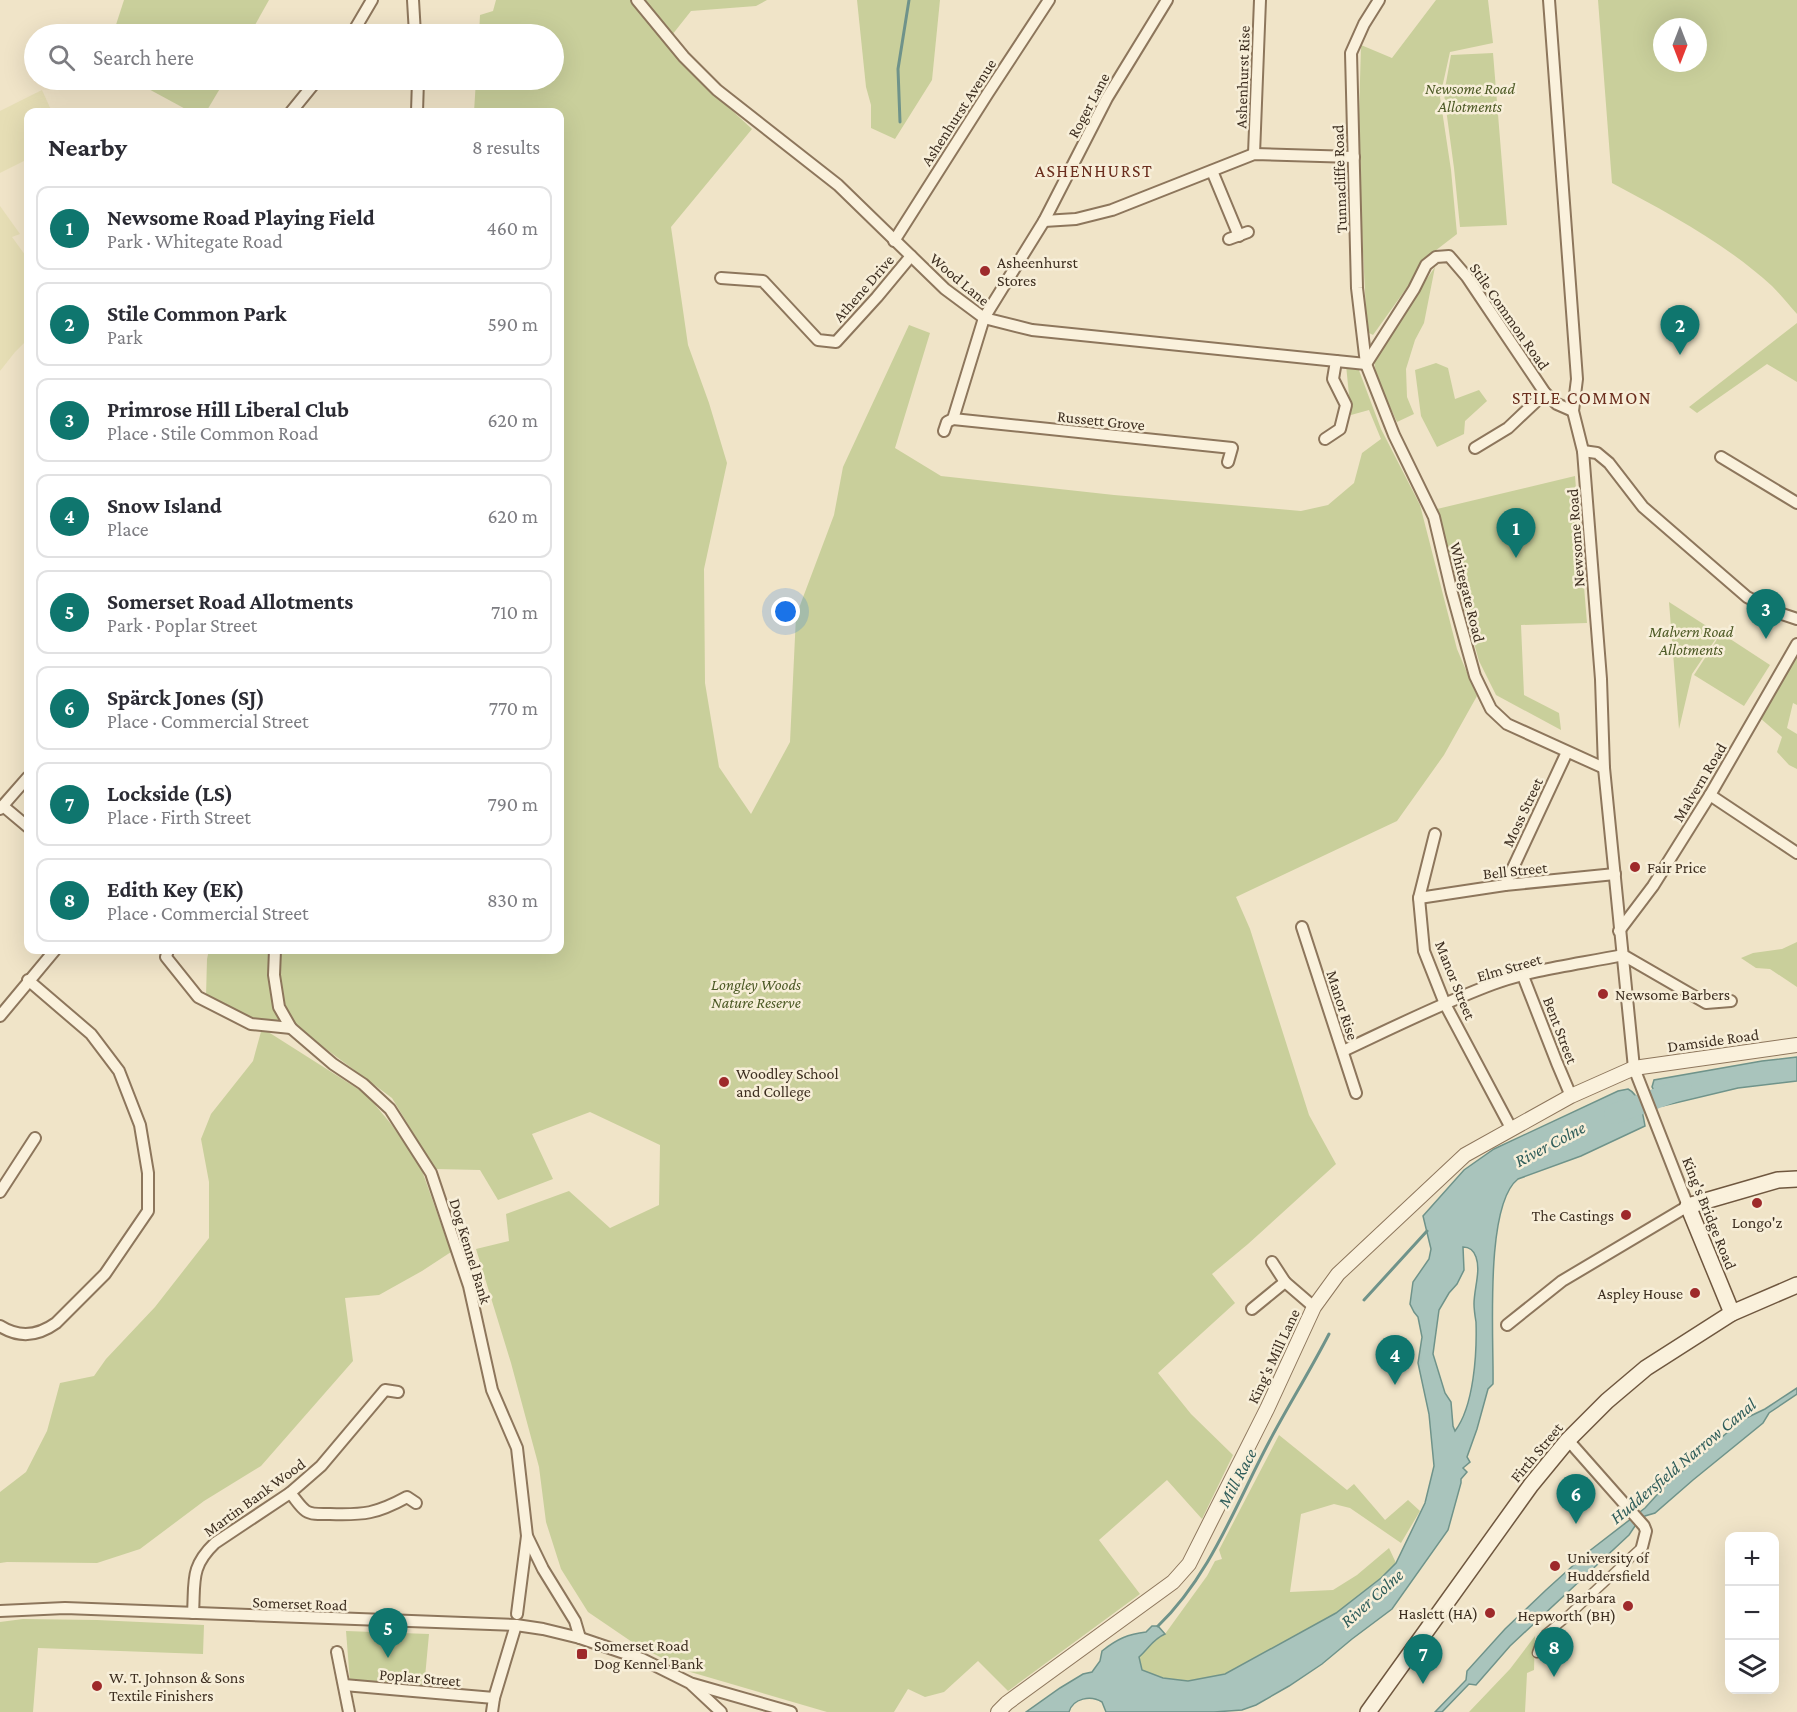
<!DOCTYPE html>
<meta charset="utf-8">
<style>
:root{--surface:#fff;--page:#f2f2f3;--text:#2b2b33;--muted:#7c7c81;--line:#e1e1e2;--accent:#0f766e}
body{margin:0;font-family:"Crimson Pro",serif;background:var(--page);color:var(--text)}
.controls{position:absolute;right:18px;bottom:18px;display:grid;overflow:hidden;border-radius:12px;box-shadow:0 6px 24px #0002}
.controls button{width:54px;height:54px;display:grid;place-items:center;padding:0;border:0;border-bottom:2px solid var(--line);background:var(--surface);color:var(--text);font:30px sans-serif}
.compass{position:absolute;left:1653px;top:18px;width:54px;height:54px;border-radius:50%;background:var(--surface);box-shadow:0 6px 24px #0002;rotate:180deg}
.you{position:absolute;left:786px;top:612px;width:21px;height:21px;margin:-15px;border:4px solid #fff;border-radius:50%;background:#1a73e8;box-shadow:0 0 0 9px #1a73e833}
.badge{display:grid;place-items:center;width:39px;height:39px;border-radius:50%;background:var(--accent);color:#fff;font-size:20px;font-weight:700}
.pin{position:absolute;translate:-50% -50px;filter:drop-shadow(0 2px 3px #0008)}
.pin::after{content:'';position:absolute;top:32px;width:21px;height:18px;background:inherit;clip-path:polygon(0 0,100% 0,50% 100%)}
.list{margin:0;padding:0;list-style:none}
h2{display:flex;justify-content:space-between;align-items:center;height:78px;margin:0;padding:0 24px;font-size:26px}
h2 small{font-size:20px;font-weight:400;color:var(--muted)}
.list li{display:grid;grid-template-columns:39px 1fr auto;gap:18px;align-items:center;box-sizing:border-box;height:84px;margin:0 12px 12px;padding:0 12px;border:2px solid var(--line);border-radius:12px}
.list b{display:block;font-size:22px;white-space:nowrap}
.list p{margin:0;font-size:20px;white-space:nowrap;color:var(--muted)}
.list em{font-size:20px;font-style:normal;color:var(--muted)}
.icon{flex:none;width:33px;height:33px;fill:none;stroke:currentColor;stroke-width:2;stroke-linecap:round;stroke-linejoin:round}
.map{position:relative;flex:none;width:1797px;height:1712px;overflow:hidden}
.search{position:absolute;background:var(--surface);box-shadow:0 6px 24px #0002;left:24px;top:24px;width:540px;height:66px;display:flex;align-items:center;gap:15px;box-sizing:border-box;padding:0 21px;border-radius:33px;color:var(--muted);font-size:22px}
.panel{position:absolute;background:var(--surface);box-shadow:0 6px 24px #0002;left:24px;top:108px;width:540px;height:846px;border-radius:12px}
.map>svg:first-child{display:block}
.farmland{fill:#e6deb5}
.green{fill:#c9cf9b;fill-rule:evenodd}
.water{fill:#a9c4bc;stroke:#6f938a;stroke-width:1.5;fill-rule:evenodd}
.lines{fill:none;stroke-linecap:round;stroke-linejoin:round}
.stream{stroke:#6f938a;stroke-width:3}
.river{stroke:#a9c4bc;stroke-width:20}
.pedestrian-casing{stroke:#8d765c;stroke-width:11}
.minor-casing{stroke:#8d765c;stroke-width:14}
.tertiary-casing{stroke:#8d765c;stroke-width:16}
.secondary-casing{stroke:#6f573f;stroke-width:18}
.pedestrian{stroke:#faf1dc;stroke-width:8}
.minor{stroke:#faf1dc;stroke-width:10}
.tertiary{stroke:#faf1dc;stroke-width:14}
.secondary{stroke:#faf1dc;stroke-width:15}
.poi-dot{fill:#9e2a2b;stroke:#f7eed8;stroke-width:2}
.labels{text-anchor:middle;stroke-width:5;stroke-linejoin:round;paint-order:stroke}
.street-label{font-size:16px;fill:#3d2e20;stroke:#f7eed8}
.park-label{font-size:16px;font-style:italic;fill:#4d5a26;stroke:#f7eed8}
.poi-label{font-size:16px;fill:#3d2e20;stroke:#f7eed8;text-anchor:start}
.neighbourhood-label{font-size:18px;letter-spacing:1.5px;fill:#6b2e1e;stroke:#f7eed8}
.water-label{font-size:18px;font-style:italic;fill:#2f5d5a;stroke:#f7eed8}
</style>
<div class="map">
<svg width="1797" height="1712" viewBox="0 0 1797 1712">
<rect width="100%" height="100%" fill="#f0e4c8"/>
<g class="farmland">
<polygon points="42,90 52,112 28,112 28,159 0,173 0,111"/>
<polygon points="0,206 20,234 12,237 28,259 28,339 15,352 0,371"/>
</g>
<g class="green">
<polygon points="124,0 269,0 250,34 113,34"/>
<polygon points="496,0 632,0 712,92 752,129 671,227 688,345 709,403 727,463 704,569 705,683 719,767 751,814 790,742 796,616 834,515 843,467 909,325 930,333 895,448 941,476 1114,495 1301,511 1328,505 1354,483 1362,453 1381,439 1369,410 1351,415 1346,365 1357,365 1381,429 1420,505 1457,649 1477,696 1444,755 1397,821 1236,897 1250,929 1309,1115 1336,1164 1248,1244 1212,1274 1235,1303 1158,1373 1191,1414 1233,1455 1202,1519 1167,1480 1099,1540 1140,1594 1008,1691 978,1661 944,1692 925,1697 908,1689 894,1712 827,1712 687,1671 635,1644 588,1612 561,1569 546,1522 539,1467 511,1363 476,1249 509,1241 506,1214 569,1191 610,1228 659,1205 660,1145 590,1112 532,1134 553,1179 498,1200 480,1170 435,1169 392,1098 303,1032 254,1022 206,997 207,959 209,950 560,950 560,112 474,112 476,80 554,80 554,34 479,34 480,15 493,11"/>
<polygon points="643,0 767,0 756,6 691,11 672,35"/>
<polygon points="857,0 940,0 932,80 895,139 871,128 871,105 866,87"/>
<polygon points="1436,0 1488,0 1493,43 1450,52 1440,97 1451,170 1457,234 1422,261 1408,286 1373,335 1367,332 1358,151 1361,45 1392,58"/>
<path d="M1598 0H1797V314C1789 305 1781 295 1772 286 1725 243 1668 213 1612 183ZM1662 27H1698V63H1662Z"/>
<polygon points="1493,53 1507,225 1460,227 1454,168 1444,94 1451,55"/>
<polygon points="132,80 225,80 206,112 191,112"/>
<path d="M1435 267 1424 323 1415 340 1406 369 1407 397 1414 414 1397 422C1388 401 1374 379 1374 356Z"/>
<polygon points="1797,323 1797,382 1767,364 1697,413 1689,407"/>
<polygon points="1436,363 1448,368 1455,399 1479,390 1487,401 1465,421 1464,434 1437,447 1421,416 1415,370"/>
<polygon points="1575,476 1587,623 1521,625 1524,695 1559,713 1561,730 1496,695 1479,661 1437,509"/>
<polygon points="1669,602 1719,634 1692,674 1679,729"/>
<polygon points="1721,633 1770,665 1744,706 1694,675"/>
<polygon points="1797,657 1797,705 1793,703 1787,728 1797,734 1797,769 1789,765 1777,752 1782,737 1760,718 1776,690"/>
<polygon points="1797,942 1797,987 1770,969 1756,968 1741,958 1753,953 1782,949"/>
<polygon points="262,1028 366,1094 391,1124 420,1165 451,1252 422,1271 379,1295 345,1298 353,1361 261,1466 204,1501 140,1549 97,1563 7,1562 0,1563 0,1492 26,1472 47,1431 60,1383 94,1376 106,1359 155,1307 209,1238 209,1182 201,1139 211,1114 253,1061"/>
<path d="M1279 1435 1347 1490 1354 1484 1385 1520 1408 1500 1420 1511 1401 1543 1350 1508 1334 1504 1301 1514 1290 1592 1333 1590 1357 1575 1389 1548 1396 1563 1381 1578 1336 1613 1225 1674 1188 1681 1163 1678 1142 1670 1139 1657C1149 1648 1153 1639 1165 1634L1207 1576 1215 1561 1222 1559 1219 1550Z"/>
<polygon points="23,1619 97,1620 204,1625 203,1654 38,1648 33,1712 0,1712 0,1622"/>
<polygon points="346,1631 429,1634 424,1688 350,1682"/>
<polygon points="1535,1636 1534,1670 1527,1673 1525,1712 1469,1712 1510,1669"/>
</g>
<g class="water">
<polygon points="1797,1057 1797,1081 1738,1088 1663,1106 1652,1087 1654,1080 1762,1061"/>
<path d="M1628 1089C1640 1095 1643 1114 1645 1126L1581 1156 1518 1179C1484 1205 1494 1341 1493 1384L1488 1389 1477 1429 1467 1457 1470 1462 1463 1468 1467 1472 1461 1479V1483L1448 1530 1392 1609 1352 1639 1322 1664 1289 1686 1256 1705 1242 1710 1214 1712H1106L1102 1702C1091 1695 1073 1698 1069 1712H1026L1060 1688 1083 1674 1092 1672 1100 1661 1102 1651C1117 1639 1128 1634 1146 1632L1152 1626H1158L1165 1634C1153 1639 1149 1648 1139 1657L1142 1670 1163 1678 1188 1681 1225 1674 1336 1613 1381 1578 1396 1563 1425 1503 1434 1466 1429 1414 1418 1363 1422 1337 1418 1317 1414 1312 1410 1304 1413 1282 1429 1259 1431 1249 1423 1216 1464 1170 1494 1149 1618 1091ZM1463 1247C1470 1247 1474 1251 1476 1257 1481 1271 1474 1289 1474 1304 1474 1310 1475 1316 1476 1322 1477 1353 1474 1406 1455 1431L1453 1426 1451 1402 1445 1393 1433 1354 1439 1310 1449 1293 1457 1284 1464 1270Z"/>
<polygon points="1797,1388 1797,1394 1769,1413 1763,1423 1693,1480 1655,1513 1645,1516 1635,1526 1629,1535 1510,1646 1476,1685 1469,1684 1442,1712 1435,1712 1466,1680 1467,1671 1505,1629 1546,1590 1588,1552 1645,1508 1665,1486 1715,1443 1742,1420 1765,1409"/>
</g>
<g class="lines">
<g class="stream">
<polyline points="900,122 898,69 909,0"/>
<polyline points="1364,1300 1427,1231"/>
<path d="M1158 1626C1210 1576 1235 1506 1269 1442 1288 1406 1310 1371 1329 1334"/>
</g>
<polyline class="river" points="1614,1114 1682,1089"/>
<g class="pedestrian-casing">
<polyline id="pedestrian" points="1537,1653 1541,1642 1546,1634 1569,1615 1642,1547"/>
</g>
<g class="minor-casing">
<g id="minor">
<polyline points="413,0 415,34"/>
<polyline points="637,0 684,57 717,90 838,185 945,289 984,318 1032,330 1366,364"/>
<polyline points="1379,0 1364,24 1351,53 1357,288 1366,364 1394,435 1434,517 1452,593 1475,676 1491,709 1507,724 1604,768"/>
<polyline points="352,34 372,0"/>
<polyline points="291,112 317,80"/>
<polyline points="417,112 418,80"/>
<polyline points="1254,154 1260,0"/>
<polyline points="1212,171 1239,236"/>
<polyline points="1044,221 1076,219 1112,210 1254,154 1354,157"/>
<polyline points="1229,239 1248,232"/>
<polyline points="894,241 988,93 1049,0"/>
<polyline points="721,278 763,281 818,340 836,342 877,297 911,256"/>
<polyline points="1366,364 1414,289 1426,265 1436,257 1449,256 1467,277 1545,393 1557,404 1573,411"/>
<polyline points="953,419 1232,448 1228,462"/>
<polyline points="944,431 947,422 953,419 984,318 1044,221 1107,98 1167,0"/>
<polyline points="1325,439 1340,429 1346,405 1333,379 1336,361"/>
<polyline points="1475,448 1508,428 1545,393"/>
<polyline points="1583,451 1597,453 1609,463 1643,507 1747,597 1776,612 1797,619"/>
<polyline points="1721,457 1797,503"/>
<polyline points="1710,795 1797,853"/>
<polyline points="3,806 28,827"/>
<polyline points="0,809 28,777"/>
<polyline points="1435,834 1419,898 1424,951 1445,1004 1511,1128"/>
<polyline points="1505,885 1567,752"/>
<polyline points="1419,898 1505,885 1615,874"/>
<polyline points="1302,927 1356,1093"/>
<polyline points="1619,931 1653,886 1710,795 1797,644"/>
<polyline points="168,950 166,957 198,997 251,1024 291,1028"/>
<polyline points="275,950 274,975 279,1007 291,1028 333,1064 363,1084 390,1109 431,1173 469,1286 492,1390 517,1448 527,1536 543,1569 575,1621 580,1638"/>
<polyline points="1523,976 1557,1063 1571,1096"/>
<polyline points="0,1016 55,950"/>
<path d="M1343 1051C1392 1028 1442 1003 1493 984 1534 969 1580 964 1623 955L1706 1003 1731 1001"/>
<polyline points="0,1192 35,1138"/>
<polyline points="1272,1262 1285,1282 1314,1307"/>
<polyline points="1252,1309 1285,1282"/>
<polyline points="1507,1325 1562,1281 1688,1206 1634,1068 1604,768 1601,679 1583,451 1573,411 1577,379 1549,0"/>
<path d="M0 1326C19 1338 38 1336 56 1323L105 1274 148 1211V1173L140 1125 119 1071 91 1034 28 980"/>
<polyline points="1568,1440 1644,1526 1646,1531 1642,1547"/>
<path d="M290 1493C295 1498 300 1507 306 1511 312 1515 322 1514 330 1514 364 1515 376 1514 407 1497L416 1503"/>
<polyline points="0,1611 65,1608 516,1625 543,1629 580,1638 642,1659 690,1683 721,1712"/>
<path d="M193 1613C195 1581 190 1567 215 1543L290 1493 321 1466 385 1390 398 1392"/>
<polyline points="517,1614 527,1536"/>
<polyline points="337,1652 349,1712"/>
<polyline points="693,1684 791,1712"/>
<polyline points="344,1685 494,1698"/>
<polyline points="492,1712 494,1698 516,1625"/>
</g>
</g>
<g class="tertiary-casing">
<polyline id="tertiary" points="998,1712 1007,1703 1173,1582 1189,1564 1267,1409 1314,1307 1338,1274 1465,1155 1571,1096 1634,1068 1797,1045"/>
</g>
<g class="secondary-casing">
<g id="secondary">
<polyline points="1732,1313 1688,1206 1778,1180 1797,1179"/>
<polyline points="1368,1712 1531,1485 1568,1440 1607,1401 1646,1368 1732,1313 1797,1285"/>
</g>
</g>
<use href="#pedestrian" class="pedestrian"/>
<use href="#minor" class="minor"/>
<use href="#tertiary" class="tertiary"/>
<use href="#secondary" class="secondary"/>
</g>
<g class="poi-dot">
<circle cx="985" cy="271" r="6"/>
<circle cx="1635" cy="867" r="6"/>
<circle cx="1603" cy="994" r="6"/>
<circle cx="724" cy="1082" r="6"/>
<circle cx="1757" cy="1203" r="6"/>
<circle cx="1626" cy="1215" r="6"/>
<circle cx="1695" cy="1293" r="6"/>
<circle cx="1555" cy="1566" r="6"/>
<circle cx="1628" cy="1606" r="6"/>
<circle cx="1490" cy="1613" r="6"/>
<rect x="576" y="1648" width="12" height="12" rx="3"/>
<circle cx="97" cy="1686" r="6"/>
</g>
<g class="labels">
<g class="street-label">
<text transform="translate(1242 77) rotate(-88)" y="6">Ashenhurst Rise</text>
<text transform="translate(1088 105) rotate(-62)" y="6">Roger Lane</text>
<text transform="translate(958 112) rotate(-57)" y="6">Ashenhurst Avenue</text>
<text transform="translate(1339 179) rotate(-92)" y="6">Tunnacliffe Road</text>
<text transform="translate(960 279) rotate(40)" y="6">Wood Lane</text>
<text transform="translate(863 288) rotate(-49)" y="6">Athene Drive</text>
<text transform="translate(1510 316) rotate(55)" y="6">Stile Common Road</text>
<text transform="translate(1101 420) rotate(6)" y="6">Russett Grove</text>
<text transform="translate(1575 538) rotate(-94)" y="6">Newsome Road</text>
<text transform="translate(1468 592) rotate(76)" y="6">Whitegate Road</text>
<text transform="translate(1699 782) rotate(-59)" y="6">Malvern Road</text>
<text transform="translate(1522 812) rotate(-65)" y="6">Moss Street</text>
<text transform="translate(1515 870) rotate(-6)" y="6">Bell Street</text>
<text transform="translate(1509 967) rotate(-16)" y="6">Elm Street</text>
<text transform="translate(1456 980) rotate(68)" y="6">Manor Street</text>
<text transform="translate(1343 1005) rotate(72)" y="6">Manor Rise</text>
<text transform="translate(1561 1030) rotate(69)" y="6">Bent Street</text>
<text transform="translate(1713 1040) rotate(-8)" y="6">Damside Road</text>
<text transform="translate(1710 1213) rotate(68)" y="6">King's Bridge Road</text>
<text transform="translate(471 1251) rotate(73)" y="6">Dog Kennel Bank</text>
<text transform="translate(1273 1356) rotate(-65)" y="6">King's Mill Lane</text>
<text transform="translate(1536 1452) rotate(-50)" y="6">Firth Street</text>
<text transform="translate(254 1497) rotate(-36)" y="6">Martin Bank Wood</text>
<text transform="translate(300 1603) rotate(2)" y="6">Somerset Road</text>
<text transform="translate(420 1677) rotate(5)" y="6">Poplar Street</text>
</g>
<g class="park-label">
<text x="1470" y="94">Newsome Road<tspan x="1470" dy="18">Allotments</tspan></text>
<text x="1691" y="637">Malvern Road<tspan x="1691" dy="18">Allotments</tspan></text>
<text x="756" y="990">Longley Woods<tspan x="756" dy="18">Nature Reserve</tspan></text>
</g>
<g class="poi-label">
<text x="997" y="268">Asheenhurst<tspan x="997" dy="18">Stores</tspan></text>
<text x="1647" y="873">Fair Price</text>
<text x="1615" y="1000">Newsome Barbers</text>
<text x="736" y="1079">Woodley School<tspan x="736" dy="18">and College</tspan></text>
<text x="1614" y="1221" text-anchor="end">The Castings</text>
<text x="1757" y="1228" text-anchor="middle">Longo'z</text>
<text x="1683" y="1299" text-anchor="end">Aspley House</text>
<text x="1567" y="1563">University of<tspan x="1567" dy="18">Huddersfield</tspan></text>
<text x="1616" y="1603" text-anchor="end">Barbara<tspan x="1616" dy="18">Hepworth (BH)</tspan></text>
<text x="1478" y="1619" text-anchor="end">Haslett (HA)</text>
<text x="594" y="1651">Somerset Road<tspan x="594" dy="18">Dog Kennel Bank</tspan></text>
<text x="109" y="1683">W. T. Johnson &amp; Sons<tspan x="109" dy="18">Textile Finishers</tspan></text>
</g>
<g class="neighbourhood-label">
<text x="1094" y="177">ASHENHURST</text>
<text x="1582" y="404">STILE COMMON</text>
</g>
<g class="water-label">
<text transform="translate(1550 1144) rotate(-28)" y="6">River Colne</text>
<text transform="translate(1683 1461) rotate(-40)" y="6">Huddersfield Narrow Canal</text>
<text transform="translate(1237 1478) rotate(-62)" y="6">Mill Race</text>
<text transform="translate(1372 1598) rotate(-42)" y="6">River Colne</text>
</g>
</g>
</svg>
<div class="controls">
<button>+</button>
<button>−</button>
<button><svg class="icon" aria-label="layers" viewBox="0 0 24 24"><path d="M12 4l9 5-9 5-9-5zM3 14l9 5 9-5"/></svg></button>
</div>
<svg class="compass" viewBox="-18 -18 36 36"><path d="M0-13l5 13h-10z" fill="#e53935"/><path d="M0 13l5-13h-10z" fill="#7c7c81"/></svg>
<div class="you"></div>
<div class="pin badge" style="left:1516px;top:558px">1</div>
<div class="pin badge" style="left:1680px;top:355px">2</div>
<div class="pin badge" style="left:1766px;top:639px">3</div>
<div class="pin badge" style="left:1395px;top:1385px">4</div>
<div class="pin badge" style="left:388px;top:1658px">5</div>
<div class="pin badge" style="left:1576px;top:1524px">6</div>
<div class="pin badge" style="left:1423px;top:1684px">7</div>
<div class="pin badge" style="left:1554px;top:1677px">8</div>
<div class="search"><svg class="icon" aria-label="search" viewBox="0 0 24 24"><circle cx="10" cy="10" r="6"/><path d="M15 15l6 6"/></svg>Search here</div>
<section class="panel">
<h2>Nearby<small>8 results</small></h2>
<ul class="list">
<li><span class="badge">1</span><div><b>Newsome Road Playing Field</b><p>Park · Whitegate Road</p></div><em>460 m</em></li>
<li><span class="badge">2</span><div><b>Stile Common Park</b><p>Park</p></div><em>590 m</em></li>
<li><span class="badge">3</span><div><b>Primrose Hill Liberal Club</b><p>Place · Stile Common Road</p></div><em>620 m</em></li>
<li><span class="badge">4</span><div><b>Snow Island</b><p>Place</p></div><em>620 m</em></li>
<li><span class="badge">5</span><div><b>Somerset Road Allotments</b><p>Park · Poplar Street</p></div><em>710 m</em></li>
<li><span class="badge">6</span><div><b>Spärck Jones (SJ)</b><p>Place · Commercial Street</p></div><em>770 m</em></li>
<li><span class="badge">7</span><div><b>Lockside (LS)</b><p>Place · Firth Street</p></div><em>790 m</em></li>
<li><span class="badge">8</span><div><b>Edith Key (EK)</b><p>Place · Commercial Street</p></div><em>830 m</em></li>
</ul>
</section>
</div>
